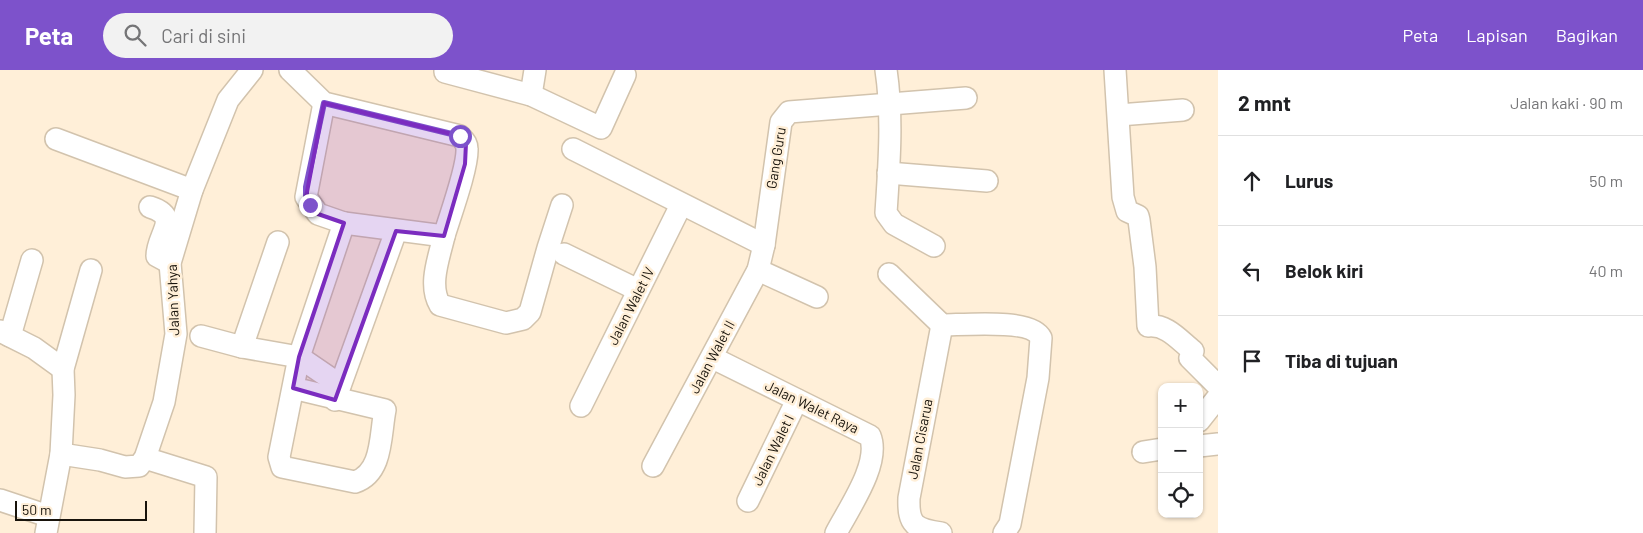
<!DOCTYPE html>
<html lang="id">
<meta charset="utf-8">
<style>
:root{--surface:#fff;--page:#f2f2f2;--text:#202124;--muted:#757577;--line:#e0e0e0;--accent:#7d52cb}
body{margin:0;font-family:Barlow,sans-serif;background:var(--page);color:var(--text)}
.controls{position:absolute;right:15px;bottom:15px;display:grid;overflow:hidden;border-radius:10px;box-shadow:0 1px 4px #0004}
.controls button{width:45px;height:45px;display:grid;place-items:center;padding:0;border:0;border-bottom:1px solid var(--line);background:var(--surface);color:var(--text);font:25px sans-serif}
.scale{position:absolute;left:15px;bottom:12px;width:132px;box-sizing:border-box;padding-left:5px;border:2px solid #18130b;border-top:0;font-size:14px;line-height:18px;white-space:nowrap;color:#18130b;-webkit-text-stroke:4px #ffefd8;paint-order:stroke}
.stop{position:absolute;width:15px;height:15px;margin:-11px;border:4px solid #7d52cb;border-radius:50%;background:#fff}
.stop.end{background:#7d52cb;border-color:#fff;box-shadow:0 1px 5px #0008}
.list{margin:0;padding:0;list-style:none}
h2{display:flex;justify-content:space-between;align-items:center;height:65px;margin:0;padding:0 20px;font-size:21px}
h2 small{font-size:16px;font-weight:400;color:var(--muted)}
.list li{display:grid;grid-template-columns:32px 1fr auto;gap:15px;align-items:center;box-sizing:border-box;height:90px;padding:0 20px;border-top:1px solid var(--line)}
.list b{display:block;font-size:19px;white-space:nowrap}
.list em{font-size:16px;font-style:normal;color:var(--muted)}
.icon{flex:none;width:28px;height:28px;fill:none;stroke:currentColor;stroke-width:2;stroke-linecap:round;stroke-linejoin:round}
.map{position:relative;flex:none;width:1218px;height:463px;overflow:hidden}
header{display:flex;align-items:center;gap:30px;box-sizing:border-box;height:70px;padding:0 25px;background:var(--accent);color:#fff}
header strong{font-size:24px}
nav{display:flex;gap:28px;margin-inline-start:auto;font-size:18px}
.search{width:350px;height:45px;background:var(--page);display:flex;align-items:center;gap:12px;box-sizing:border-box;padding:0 18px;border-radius:28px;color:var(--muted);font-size:19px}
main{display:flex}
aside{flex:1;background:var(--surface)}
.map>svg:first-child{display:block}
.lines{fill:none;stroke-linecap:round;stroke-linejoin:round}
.minor-casing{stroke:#d2c3ad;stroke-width:24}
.minor{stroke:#fff;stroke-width:21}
.route{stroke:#7d52cb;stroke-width:6}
.marked{fill:#7b2cbf;fill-opacity:0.2;stroke:#7b2cbf;stroke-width:4;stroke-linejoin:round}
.labels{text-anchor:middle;stroke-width:5;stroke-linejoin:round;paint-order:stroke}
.street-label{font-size:14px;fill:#18130b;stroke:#ffefd8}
</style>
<header>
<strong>Peta</strong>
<div class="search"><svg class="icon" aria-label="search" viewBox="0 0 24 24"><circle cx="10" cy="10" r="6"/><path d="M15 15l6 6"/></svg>Cari di sini</div>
<nav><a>Peta</a><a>Lapisan</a><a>Bagikan</a></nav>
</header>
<main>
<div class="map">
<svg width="1218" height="463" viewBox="0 0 1218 463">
<rect width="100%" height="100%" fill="#ffefd8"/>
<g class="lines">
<g class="minor-casing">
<g id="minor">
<path d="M290 0 324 33 460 66C464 71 467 73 467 79 468 97 450 146 444 166L344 153"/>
<polyline points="445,0 445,2 531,25 601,58 625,5"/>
<path d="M886 0C893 46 889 97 886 143L894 154 934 176"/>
<path d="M1115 0 1123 127 1127 141 1138 146 1139 150 1145 197 1148 256C1167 254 1179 270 1193 281L1190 288 1218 316"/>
<polyline points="531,25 535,0"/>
<polyline points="1119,45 1183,40"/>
<polyline points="56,69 192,120"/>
<polyline points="573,79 764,175"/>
<polyline points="888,103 987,111"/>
<path d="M150 137C182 147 157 164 157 186L170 193"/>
<path d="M444 166C439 188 428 215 440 235L506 253 523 249 530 242 548 178 562 135"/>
<polyline points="564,184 638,220"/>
<polyline points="758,200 817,227"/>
<path d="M889 204 942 255C963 255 1032 248 1041 268L1038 308 1010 454 1004 463"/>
<polyline points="0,261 34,278 63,299"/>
<polyline points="10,266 32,190"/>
<polyline points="201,266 242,277 299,287 340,315"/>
<polyline points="242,277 278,172"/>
<path d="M713 288 870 366C881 393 849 438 836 463"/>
<path d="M293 318 385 340C380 365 383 403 355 412L282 397 279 387 299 287 344 153 318 144 306 127 324 33"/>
<polyline points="335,330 396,161"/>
<polyline points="581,336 681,135"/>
<polyline points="1199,351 1218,327"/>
<polyline points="1199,376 1218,374"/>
<polyline points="1143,382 1162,379"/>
<polyline points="61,384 100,390 125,397 139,396 145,388 164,332 176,264 170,193 192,120 228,30 252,0"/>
<polyline points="145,388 206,407 205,463"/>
<polyline points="653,396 758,200 764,175 781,52 789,42 966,28"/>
<polyline points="0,430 48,446"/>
<polyline points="748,431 797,330"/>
<polyline points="46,463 61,384 64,325 63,299 91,200"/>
<path d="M941 463C915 459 908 455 909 428L942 255"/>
</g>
</g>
<use href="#minor" class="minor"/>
</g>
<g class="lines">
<polyline class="route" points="310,135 306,127 306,117 324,33 460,66"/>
</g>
<path class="marked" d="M324 33 460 66 466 73 465 94 444 166 396 161 335 330 293 318 299 287 344 153 318 144 306 127Z"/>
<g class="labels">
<g class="street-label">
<text transform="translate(776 88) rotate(-81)" y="5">Gang Guru</text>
<text transform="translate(173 230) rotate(-92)" y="5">Jalan Yahya</text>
<text transform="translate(631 236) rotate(-63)" y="5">Jalan Walet IV</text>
<text transform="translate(712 287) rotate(-62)" y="5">Jalan Walet II</text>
<text transform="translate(812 337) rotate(26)" y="5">Jalan Walet Raya</text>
<text transform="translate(920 369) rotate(-79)" y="5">Jalan Cisarua</text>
<text transform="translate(773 380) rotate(-64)" y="5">Jalan Walet I</text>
</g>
</g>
</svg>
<div class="controls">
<button>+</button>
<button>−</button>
<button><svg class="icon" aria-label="locate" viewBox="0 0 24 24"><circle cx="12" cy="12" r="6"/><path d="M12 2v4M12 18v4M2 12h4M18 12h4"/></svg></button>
</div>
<div class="scale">50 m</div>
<div class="stop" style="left:460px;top:66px"></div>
<div class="stop end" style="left:310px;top:135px"></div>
</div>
<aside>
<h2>2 mnt<small>Jalan kaki · 90 m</small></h2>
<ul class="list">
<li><svg class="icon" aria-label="ahead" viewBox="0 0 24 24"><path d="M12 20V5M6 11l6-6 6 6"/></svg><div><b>Lurus</b></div><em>50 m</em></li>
<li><svg class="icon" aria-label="left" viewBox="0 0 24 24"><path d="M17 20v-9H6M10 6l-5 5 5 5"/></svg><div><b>Belok kiri</b></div><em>40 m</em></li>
<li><svg class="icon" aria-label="arrive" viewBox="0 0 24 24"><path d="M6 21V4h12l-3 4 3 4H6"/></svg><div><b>Tiba di tujuan</b></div></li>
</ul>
</aside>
</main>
